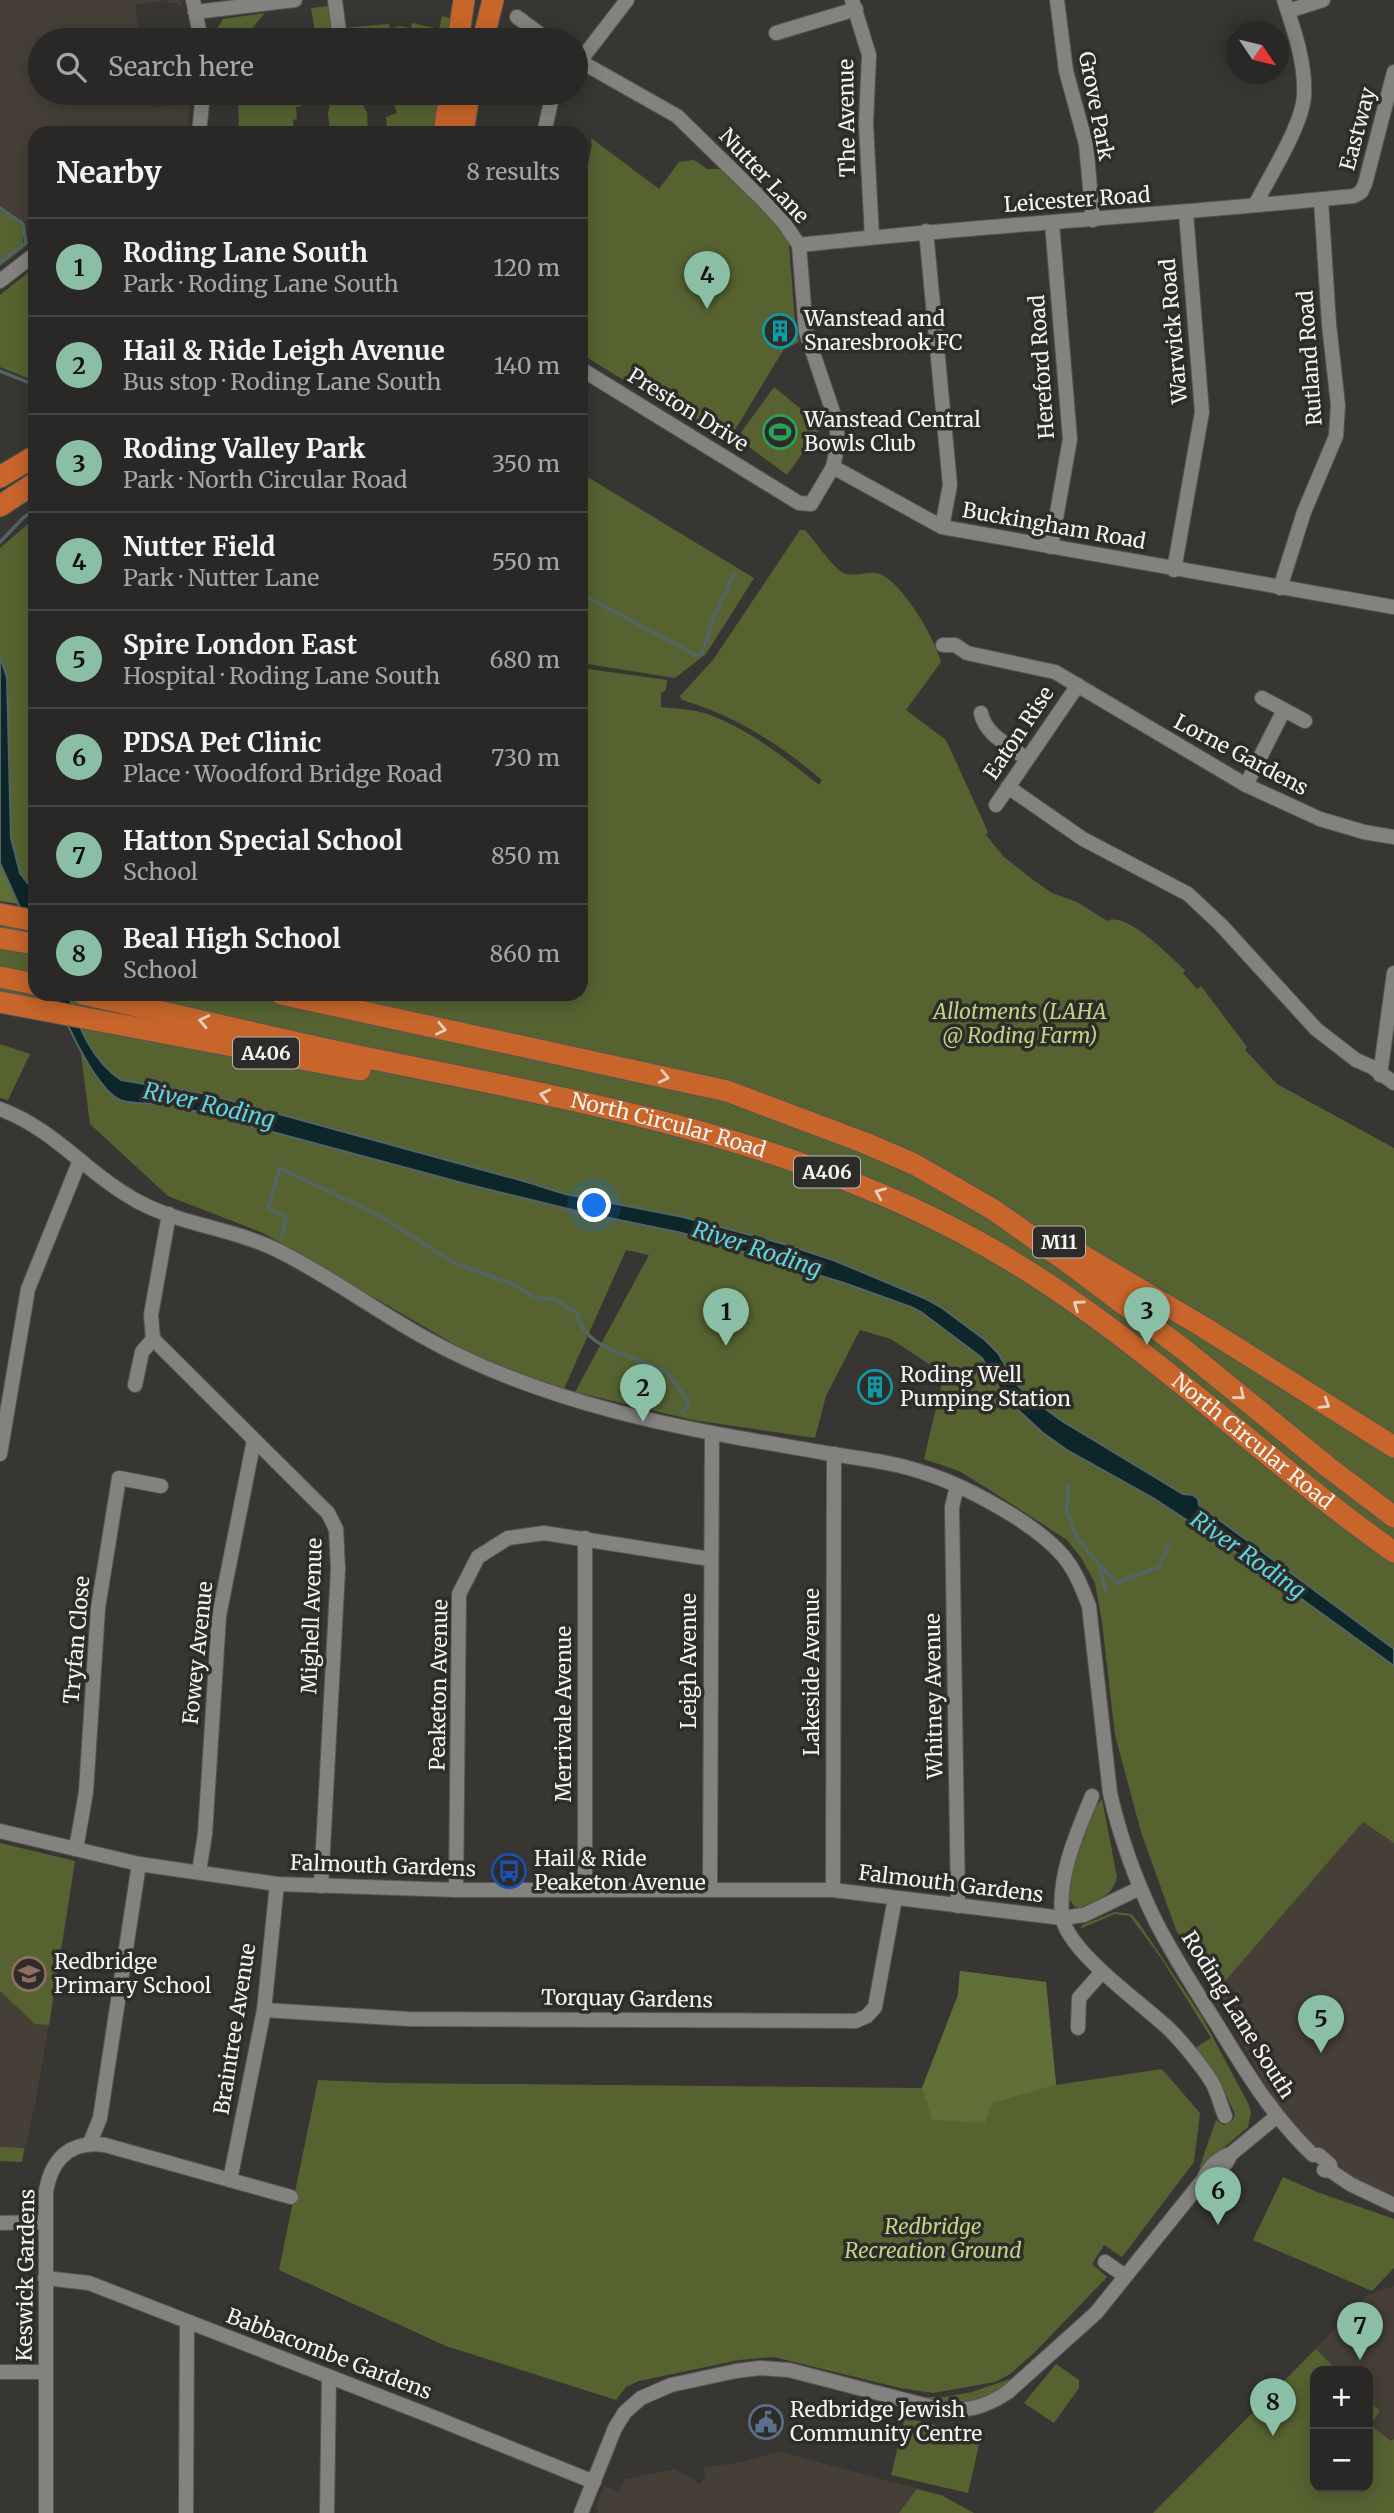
<!DOCTYPE html>
<meta charset="utf-8">
<style>
:root{--surface:#2a2826;--page:#363432;--text:#f1f3f6;--muted:#a5a6a7;--line:#464443;--accent:#8abfa5}
body{margin:0;font-family:Merriweather,serif;background:var(--page);color:var(--text)}
.controls{position:absolute;right:21px;bottom:21px;display:grid;overflow:hidden;border-radius:14px;box-shadow:0 4px 18px #0003}
.controls button{width:63px;height:63px;display:grid;place-items:center;padding:0;border:0;border-bottom:2px solid var(--line);background:var(--surface);color:var(--text);font:35px sans-serif}
.compass{position:absolute;left:1226px;top:21px;width:63px;height:63px;border-radius:50%;background:var(--surface);box-shadow:0 4px 18px #0003;rotate:125deg}
.you{position:absolute;left:595px;top:1206px;width:24px;height:24px;margin:-18px;border:5px solid #fff;border-radius:50%;background:#1a73e8;box-shadow:0 0 0 10px #1a73e833}
.badge{display:grid;place-items:center;width:46px;height:46px;border-radius:50%;background:var(--accent);color:#111;font-size:23px;font-weight:700}
.pin{position:absolute;translate:-50% -58px;filter:drop-shadow(0 2px 4px #0008)}
.pin::after{content:'';position:absolute;top:37px;width:24px;height:21px;background:inherit;clip-path:polygon(0 0,100% 0,50% 100%)}
.list{margin:0;padding:0;list-style:none}
h2{display:flex;justify-content:space-between;align-items:center;height:91px;margin:0;padding:0 28px;font-size:30px}
h2 small{font-size:23px;font-weight:400;color:var(--muted)}
.list li{display:grid;grid-template-columns:46px 1fr auto;gap:21px;align-items:center;box-sizing:border-box;height:98px;padding:0 28px;border-top:2px solid var(--line)}
.list b{display:block;font-size:26px;white-space:nowrap}
.list p{margin:0;font-size:23px;white-space:nowrap;color:var(--muted)}
.list em{font-size:23px;font-style:normal;color:var(--muted)}
.icon{flex:none;width:38px;height:38px;fill:none;stroke:currentColor;stroke-width:2;stroke-linecap:round;stroke-linejoin:round}
.map{position:relative;flex:none;width:1394px;height:2513px;overflow:hidden}
.search{position:absolute;background:var(--surface);box-shadow:0 4px 18px #0003;left:28px;top:28px;width:560px;height:77px;display:flex;align-items:center;gap:18px;box-sizing:border-box;padding:0 24px;border-radius:38px;color:var(--muted);font-size:26px}
.panel{position:absolute;background:var(--surface);box-shadow:0 4px 18px #0003;left:28px;top:126px;width:560px;height:875px;border-radius:21px}
.map>svg:first-child{display:block}
.built{fill:#453f37;fill-rule:evenodd}
.green{fill:#566331}
.forest{fill:#606e38}
.water{fill:#0d2629;stroke:#536465;stroke-width:2}
.lines{fill:none;stroke-linecap:round;stroke-linejoin:round}
.stream{stroke:#536465;stroke-width:3.5}
.minor-casing{stroke:#575653;stroke-width:16}
.highway-casing{stroke:#575653;stroke-width:23}
.minor{stroke:#84827e;stroke-width:14}
.highway{stroke:#c7652b;stroke-width:21}
.oneway{stroke:#ead0c0}
.labels{text-anchor:middle;stroke-width:7;stroke-linejoin:round;paint-order:stroke}
.shield{fill:#2e2c29;stroke:#bab8b6;stroke-width:2}
.shield-label{font-size:19px;font-weight:bold;fill:#f6f4f2}
.street-label{font-size:21px;fill:#f6f4f2;stroke:#2e2c29}
.poi-label{font-size:21px;fill:#f6f4f2;stroke:#2e2c29;text-anchor:start}
.park-label{font-size:21px;font-style:italic;fill:#bed482;stroke:#2e2c29}
.water-label{font-size:23px;font-style:italic;fill:#5cd4e2;stroke:#2e2c29}
</style>
<div class="map">
<svg width="1394" height="2513" viewBox="0 0 1394 2513">
<rect width="100%" height="100%" fill="#383633"/>
<g class="built">
<polygon points="0,0 181,0 183,8 176,3 167,3 167,0 135,5 139,40 40,40 40,93 151,93 153,108 190,103 188,133 35,133 35,223 11,218 0,211"/>
<polygon points="1363,1822 1394,1843 1394,2199 1354,2178 1299,2134 1281,2112 1214,1994"/>
<polygon points="0,1843 75,1861 66,1923 36,2100 22,2162 0,2161"/>
<path d="M1394 2286V2513H1153L1368 2295ZM1315 2371H1368V2487H1315Z"/>
<polygon points="780,2452 941,2495 974,2513 597,2513 599,2510 596,2508 604,2486 619,2492 625,2479 675,2469 700,2484 705,2476 704,2467 737,2463"/>
</g>
<g class="green">
<polygon points="330,6 334,40 307,40 316,38 311,8"/>
<polygon points="265,13 242,40 216,40 215,32 223,19"/>
<polygon points="442,16 450,18 447,40 345,40 344,28 389,24 390,29 399,26 411,28 412,23 439,29"/>
<polygon points="238,93 301,93 302,106 296,107 297,119 293,120 294,133 239,133"/>
<polygon points="333,93 358,93 367,113 368,133 330,133 328,113"/>
<polygon points="395,93 441,93 434,133 398,133 398,128 387,128 386,117 397,113 393,101 397,99"/>
<path d="M591 138 659 189 679 162 694 160 707 169H724C744 190 779 218 789 245L795 322 799 342 784 349 727 443 581 354V199L592 145Z"/>
<polygon points="0,211 23,221 23,248 0,266"/>
<polygon points="35,267 35,381 0,367 0,295"/>
<polygon points="774,387 822,426 787,475 737,438"/>
<polygon points="581,473 754,578 706,654 675,678 581,663"/>
<polygon points="35,518 35,909 33,895 20,873 11,838 7,678 0,656 0,548"/>
<path d="M800 530H805C816 542 827 560 840 571 851 579 864 571 876 573 900 577 936 640 941 662L906 710 946 740 988 832 986 835 1003 856 1033 880 1052 893 1077 902 1107 921C1127 911 1170 957 1185 970L1183 973 1197 989 1201 986 1247 1047 1245 1050 1277 1084 1394 1148V1843L1363 1822 1214 1994 1176 1930 1141 1832 1115 1735 1102 1622 1095 1583 1082 1559 1067 1540 985 1487 959 1471 924 1459 944 1374 891 1339 860 1330 826 1396 815 1438 693 1420 575 1392 649 1255 626 1250 564 1389 527 1377 466 1351 263 1233 168 1196 90 1124 80 1047 63 994H581V668L667 680 666 690 661 693V707C677 709 695 709 710 715 749 729 786 759 819 785L822 780C779 744 736 716 682 700L680 696 713 660Z"/>
<polygon points="0,921 23,925 35,957 35,994 49,994 52,1001 0,992"/>
<polygon points="0,1044 30,1054 8,1100 0,1098"/>
<path d="M1102 1799 1117 1877C1113 1897 1096 1900 1079 1908L1075 1907 1068 1898 1074 1865 1095 1807Z"/>
<polygon points="0,1843 75,1861 49,2025 35,2024 0,1991"/>
<polygon points="1115,1912 1131,1914 1139,1923 1202,2017 1249,2105 1251,2113 1248,2127 1199,2169 1216,2120 1224,2125 1233,2120 1235,2114 1220,2083 1194,2049 1211,2038 1161,1958 1130,1916 1115,1914 1080,1929 1082,1925"/>
<polygon points="960,1971 1046,1982 1056,2085 1162,2069 1200,2113 1194,2162 1122,2257 1104,2245 1092,2264 1107,2277 1036,2351 1010,2374 995,2382 933,2393 900,2388 774,2357 739,2360 639,2381 626,2387 616,2400 446,2346 279,2270 318,2080 389,2083 922,2088 958,1995"/>
<polygon points="0,2147 24,2148 22,2162 0,2161"/>
<polygon points="1283,2177 1317,2192 1394,2219 1394,2268 1372,2291 1253,2240"/>
<polygon points="1316,2349 1338,2371 1315,2371 1315,2487 1368,2487 1368,2400 1380,2411 1370,2425 1391,2441 1394,2439 1394,2513 1153,2513"/>
<polygon points="1056,2364 1079,2380 1079,2388 1054,2423 1024,2403"/>
<path d="M1013 2378 1014 2380C976 2406 964 2408 919 2397H945L972 2392Z"/>
<polygon points="905,2418 981,2436 968,2493 891,2475"/>
<polygon points="917,2489 941,2495 974,2513 899,2513"/>
</g>
<g class="forest">
<polygon points="0,863 2,866 20,904 0,901"/>
<polygon points="960,1971 1046,1982 1056,2085 992,2103 985,2123 932,2120 922,2088 958,1995"/>
</g>
<g class="water">
<polygon points="0,656 7,678 11,838 20,873 29,885 35,901 35,941 0,863"/>
<path d="M54 994H68C78 1026 92 1061 121 1080L206 1094 527 1182 565 1194 683 1217 784 1244 833 1260 924 1298 942 1308 985 1340 998 1353 1016 1384 1031 1398 1062 1421 1183 1494 1193 1495 1198 1499 1199 1505 1394 1649V1666L1249 1561 1153 1498 1067 1450 1043 1433 1005 1398 982 1358 921 1312 911 1307 844 1283 682 1233 585 1213 470 1185 168 1104C154 1103 132 1105 120 1100 95 1088 65 1020 54 994Z"/>
</g>
<g class="lines">
<g class="stream">
<polyline points="0,208 23,224 26,243 0,262"/>
<polyline points="0,371 35,385"/>
<polyline points="0,542 24,517 35,510"/>
<polyline points="581,594 698,656 702,654 714,617 734,573"/>
<path d="M282 1237 286 1217 268 1209 280 1168 382 1217 454 1263 515 1285 533 1297 556 1300 577 1313C583 1351 638 1355 665 1372 674 1378 682 1394 689 1403L682 1413"/>
<polyline points="1068,1485 1067,1511 1077,1538 1099,1565 1106,1592"/>
<polyline points="1100,1565 1116,1583 1159,1567 1169,1543"/>
</g>
<g class="minor-casing">
<g id="minor">
<polyline points="193,0 201,40"/>
<polyline points="335,0 340,40"/>
<polyline points="852,0 869,55 866,124 872,237"/>
<polyline points="1057,0 1066,71 1086,144 1093,220"/>
<polyline points="1288,11 1323,0"/>
<polyline points="195,12 295,0"/>
<polyline points="517,17 548,40"/>
<polyline points="776,33 856,9"/>
<polyline points="576,59 677,116 763,200 784,223 799,245 806,332 836,421 838,442 833,467 811,504 799,503 581,369"/>
<polyline points="580,61 627,0"/>
<polyline points="199,133 203,93"/>
<polyline points="544,133 553,93"/>
<path d="M1255 205C1269 177 1302 126 1304 96 1306 64 1294 30 1284 0"/>
<polyline points="926,231 950,485 942,527"/>
<path d="M799 245C984 225 1169 215 1354 196L1361 192 1365 184 1394 72"/>
<polyline points="0,281 35,254"/>
<polyline points="833,467 942,527 1394,607"/>
<polyline points="1051,547 1070,439 1052,223"/>
<polyline points="1174,570 1202,412 1186,213"/>
<polyline points="1280,588 1304,512 1336,436 1338,405 1329,324 1321,200"/>
<polyline points="943,645 955,645 967,653 1055,672 1246,785 1320,819 1364,832 1394,837"/>
<polyline points="1262,698 1305,721"/>
<path d="M981 713C985 735 1010 746 1027 759"/>
<polyline points="1246,785 1284,710"/>
<polyline points="1008,787 1083,839 1188,894 1221,925 1316,1029 1356,1060 1372,1067 1394,1083"/>
<polyline points="996,805 1078,685"/>
<polyline points="1380,1075 1394,973"/>
<path d="M0 1109C56 1130 86 1173 137 1201 181 1225 232 1228 277 1250 326 1274 372 1308 420 1335 481 1370 546 1393 614 1411 682 1429 751 1440 820 1452 853 1458 890 1461 922 1472 964 1485 1036 1523 1064 1557 1076 1572 1082 1588 1089 1606L1110 1793C1120 1837 1135 1879 1155 1920 1173 1956 1196 1991 1218 2026 1246 2072 1273 2117 1313 2155H1319L1330 2165 1331 2171"/>
<polyline points="153,1339 328,1513 336,1529 338,1569 321,1886"/>
<polyline points="135,1385 142,1352 153,1339 151,1315 169,1214"/>
<polyline points="0,1454 28,1289 80,1160"/>
<polyline points="957,1486 952,1507 958,1906"/>
<polyline points="585,1538 585,1890"/>
<path d="M1092 1796C1077 1833 1058 1874 1062 1915 1065 1951 1145 2005 1171 2031 1182 2042 1207 2072 1214 2086 1218 2095 1221 2106 1225 2116"/>
<polyline points="0,1831 139,1864 277,1884 456,1890 833,1890 1062,1918 1084,1915 1140,1888"/>
<polyline points="76,1849 86,1792 98,1608 119,1478 161,1486"/>
<polyline points="199,1872 205,1834 219,1616 254,1440"/>
<polyline points="710,1889 712,1433"/>
<polyline points="456,1890 459,1594 478,1557 508,1538 544,1533 710,1559"/>
<polyline points="833,1890 834,1454"/>
<polyline points="264,2010 409,2019 856,2021 867,2016 875,2007 895,1898"/>
<polyline points="1078,2028 1079,1998 1102,1972"/>
<polyline points="90,2143 100,2118 139,1864"/>
<polyline points="1226,2163 1231,2154 1276,2117"/>
<polyline points="1324,2170 1331,2171 1350,2184 1394,2205"/>
<polyline points="230,2180 264,2010 277,1884"/>
<polyline points="0,2223 46,2222"/>
<polyline points="1105,2262 1125,2276"/>
<polyline points="45,2278 89,2283 428,2415 594,2482"/>
<polyline points="0,2372 45,2372"/>
<path d="M46 2513V2191C52 2158 71 2140 105 2145L291 2197"/>
<polyline points="186,2513 187,2327 189,2322"/>
<polyline points="327,2513 329,2377"/>
<path d="M581 2513 615 2428 625 2412 641 2398 671 2385 736 2371 760 2368 789 2370 936 2408C964 2413 984 2408 1008 2392L1096 2313 1203 2180C1209 2167 1217 2158 1231 2154"/>
</g>
</g>
<g class="highway-casing">
<g id="highway">
<polyline points="458,40 464,0"/>
<polyline points="483,40 493,0"/>
<polyline points="444,133 450,93"/>
<polyline points="463,133 469,93"/>
<polyline points="0,477 35,456"/>
<polyline points="0,506 35,483"/>
<polyline points="0,914 35,921"/>
<polyline points="0,938 35,944"/>
<polyline points="0,977 35,984"/>
<path id="s1" d="M83 994C178 1015 272 1038 368 1058 579 1101 796 1138 986 1246 1135 1330 1255 1454 1394 1552"/>
<polyline points="281,994 727,1091 865,1143 914,1164 994,1210 1073,1266 1187,1352 1328,1467 1394,1517"/>
<polyline points="0,1002 360,1070"/>
<polyline points="1070,1248 1205,1328 1394,1447"/>
</g>
</g>
<use href="#minor" class="minor"/>
<use href="#highway" class="highway"/>
</g>
<defs><path id="oneway-chevron" d="M-2-3.5L2.5 0L-2 3.5" fill="none" stroke-width="1.6" stroke-linecap="round" stroke-linejoin="round" transform="scale(1.75)"/></defs>
<g class="oneway">
<use href="#oneway-chevron" transform="translate(204 1021) rotate(-167)"/>
<use href="#oneway-chevron" transform="translate(441 1029) rotate(12)"/>
<use href="#oneway-chevron" transform="translate(664 1077) rotate(12)"/>
<use href="#oneway-chevron" transform="translate(545 1095) rotate(-167)"/>
<use href="#oneway-chevron" transform="translate(880 1193) rotate(-157)"/>
<use href="#oneway-chevron" transform="translate(1078 1305) rotate(-145)"/>
<use href="#oneway-chevron" transform="translate(1240 1395) rotate(39)"/>
<use href="#oneway-chevron" transform="translate(1325 1404) rotate(32)"/>
</g>
<defs>
<g id="building-ring" transform="scale(1.75)"><circle r="9.5" fill="#2e2c29" stroke="#0f9aa8" stroke-width="1.5"/><path d="M-4-6H4V6H1V3H-1V6H-4ZM-2.5-4.3h1.7v1.8h-1.7ZM.8-4.3h1.7v1.8H.8ZM-2.5-1h1.7V.8h-1.7ZM.8-1h1.7V.8H.8Z" fill="#0f9aa8"/></g>
<g id="stadium-ring" transform="scale(1.75)"><circle r="9.5" fill="#2e2c29" stroke="#2e9e5b" stroke-width="1.5"/><path d="M0-5a6.5 5 0 1 0 0 10a6.5 5 0 1 0 0-10ZM-3.5-1.8h7v3.6h-7Z" fill="#2e9e5b"/></g>
<g id="bus-ring" transform="scale(1.75)"><circle r="9.5" fill="#2e2c29" stroke="#1a4fb4" stroke-width="1.5"/><path d="M-5-6H5V4H4V6H2V4H-2V6H-4V4H-5ZM-3.5-4V0h7V-4ZM-3.5 1.2v1.5H-2V1.2ZM2 1.2v1.5H3.5V1.2Z" fill="#1a4fb4"/></g>
<g id="school-ring" transform="scale(1.75)"><circle r="9.5" fill="#2e2c29" stroke="#8d6e63" stroke-width="1.5"/><path d="M0-5L7-2L0 1L-7-2ZM-4 1L0 2.5L4 1V4Q0 6-4 4Z" fill="#8d6e63"/></g>
<g id="civic-ring" transform="scale(1.75)"><circle r="9.5" fill="#2e2c29" stroke="#5c6f8a" stroke-width="1.5"/><path d="M-.6-6.5H3V-4.5H.6V-3L4-1V1h2V6H-6V1h2V-1L-.6-3ZM-1.2 2.5V6h2.4V2.5Z" fill="#5c6f8a"/></g>
</defs>
<g fill-rule="evenodd">
<use href="#building-ring" x="780" y="331"/>
<use href="#stadium-ring" x="780" y="432"/>
<use href="#building-ring" x="875" y="1387"/>
<use href="#bus-ring" x="509" y="1871"/>
<use href="#school-ring" x="29" y="1974"/>
<use href="#civic-ring" x="766" y="2422"/>
</g>
<g class="labels">
<g class="shield">
<rect x="233" y="1037.5" width="66" height="31" rx="5"/>
<rect x="794" y="1156.5" width="66" height="31" rx="5"/>
<rect x="1033" y="1226.5" width="52" height="31" rx="5"/>
</g>
<g class="shield-label">
<text x="266" y="1060">A406</text>
<text x="827" y="1179">A406</text>
<text x="1059" y="1249">M11</text>
</g>
<g class="street-label">
<text transform="translate(1096 106) rotate(79)" y="7">Grove Park</text>
<text transform="translate(847 118) rotate(-91)" y="7">The Avenue</text>
<text transform="translate(1358 129) rotate(-75)" y="7">Eastway</text>
<text transform="translate(764 176) rotate(47)" y="7">Nutter Lane</text>
<text transform="translate(1077 200) rotate(-4)" y="7">Leicester Road</text>
<text transform="translate(1174 331) rotate(-95)" y="7">Warwick Road</text>
<text transform="translate(1310 358) rotate(-94)" y="7">Rutland Road</text>
<text transform="translate(1042 367) rotate(-94)" y="7">Hereford Road</text>
<text transform="translate(688 410) rotate(32)" y="7">Preston Drive</text>
<text transform="translate(1054 526) rotate(10)" y="7">Buckingham Road</text>
<text transform="translate(1019 733) rotate(-56)" y="7">Eaton Rise</text>
<text transform="translate(1241 755) rotate(28)" y="7">Lorne Gardens</text>
<text dy="7" stroke="none"><textPath href="#s1" startOffset="600">North Circular Road</textPath></text>
<text dy="7" stroke="none"><textPath href="#s1" startOffset="1272">North Circular Road</textPath></text>
<text transform="translate(312 1616) rotate(-88)" y="7">Mighell Avenue</text>
<text transform="translate(77 1640) rotate(-85)" y="7">Tryfan Close</text>
<text transform="translate(198 1653) rotate(-84)" y="7">Fowey Avenue</text>
<text transform="translate(689 1661) rotate(-90)" y="7">Leigh Avenue</text>
<text transform="translate(812 1672) rotate(-90)" y="7">Lakeside Avenue</text>
<text transform="translate(439 1685) rotate(-89)" y="7">Peaketon Avenue</text>
<text transform="translate(934 1696) rotate(-91)" y="7">Whitney Avenue</text>
<text transform="translate(564 1714) rotate(-90)" y="7">Merrivale Avenue</text>
<text transform="translate(383 1866) rotate(2)" y="7">Falmouth Gardens</text>
<text transform="translate(951 1884) rotate(7)" y="7">Falmouth Gardens</text>
<text transform="translate(627 1999) rotate(1)" y="7">Torquay Gardens</text>
<text transform="translate(1238 2015) rotate(58)" y="7">Roding Lane South</text>
<text transform="translate(235 2029) rotate(-81)" y="7">Braintree Avenue</text>
<text transform="translate(26 2275) rotate(-89)" y="7">Keswick Gardens</text>
<text transform="translate(329 2354) rotate(21)" y="7">Babbacombe Gardens</text>
</g>
<g class="poi-label">
<text x="804" y="326">Wanstead and<tspan x="804" dy="24">Snaresbrook FC</tspan></text>
<text x="804" y="427">Wanstead Central<tspan x="804" dy="24">Bowls Club</tspan></text>
<text x="900" y="1382">Roding Well<tspan x="900" dy="24">Pumping Station</tspan></text>
<text x="534" y="1866">Hail &amp; Ride<tspan x="534" dy="24">Peaketon Avenue</tspan></text>
<text x="54" y="1969">Redbridge<tspan x="54" dy="24">Primary School</tspan></text>
<text x="790" y="2417">Redbridge Jewish<tspan x="790" dy="24">Community Centre</tspan></text>
</g>
<g class="park-label">
<text x="1020" y="1019">Allotments (LAHA<tspan x="1020" dy="24">@ Roding Farm)</tspan></text>
<text x="933" y="2234">Redbridge<tspan x="933" dy="24">Recreation Ground</tspan></text>
</g>
<g class="water-label">
<text transform="translate(209 1105) rotate(13)" y="8">River Roding</text>
<text transform="translate(757 1249) rotate(18)" y="8">River Roding</text>
<text transform="translate(1248 1555) rotate(35)" y="8">River Roding</text>
</g>
</g>
</svg>
<div class="controls">
<button>+</button>
<button>−</button>
</div>
<svg class="compass" viewBox="-18 -18 36 36"><path d="M0-13l5 13h-10z" fill="#e53935"/><path d="M0 13l5-13h-10z" fill="#a5a6a7"/></svg>
<div class="you"></div>
<div class="pin badge" style="left:726px;top:1346px">1</div>
<div class="pin badge" style="left:643px;top:1422px">2</div>
<div class="pin badge" style="left:1147px;top:1345px">3</div>
<div class="pin badge" style="left:707px;top:309px">4</div>
<div class="pin badge" style="left:1321px;top:2053px">5</div>
<div class="pin badge" style="left:1218px;top:2225px">6</div>
<div class="pin badge" style="left:1360px;top:2360px">7</div>
<div class="pin badge" style="left:1273px;top:2436px">8</div>
<div class="search"><svg class="icon" aria-label="search" viewBox="0 0 24 24"><circle cx="10" cy="10" r="6"/><path d="M15 15l6 6"/></svg>Search here</div>
<section class="panel">
<h2>Nearby<small>8 results</small></h2>
<ul class="list">
<li><span class="badge">1</span><div><b>Roding Lane South</b><p>Park · Roding Lane South</p></div><em>120 m</em></li>
<li><span class="badge">2</span><div><b>Hail &amp; Ride Leigh Avenue</b><p>Bus stop · Roding Lane South</p></div><em>140 m</em></li>
<li><span class="badge">3</span><div><b>Roding Valley Park</b><p>Park · North Circular Road</p></div><em>350 m</em></li>
<li><span class="badge">4</span><div><b>Nutter Field</b><p>Park · Nutter Lane</p></div><em>550 m</em></li>
<li><span class="badge">5</span><div><b>Spire London East</b><p>Hospital · Roding Lane South</p></div><em>680 m</em></li>
<li><span class="badge">6</span><div><b>PDSA Pet Clinic</b><p>Place · Woodford Bridge Road</p></div><em>730 m</em></li>
<li><span class="badge">7</span><div><b>Hatton Special School</b><p>School</p></div><em>850 m</em></li>
<li><span class="badge">8</span><div><b>Beal High School</b><p>School</p></div><em>860 m</em></li>
</ul>
</section>
</div>
